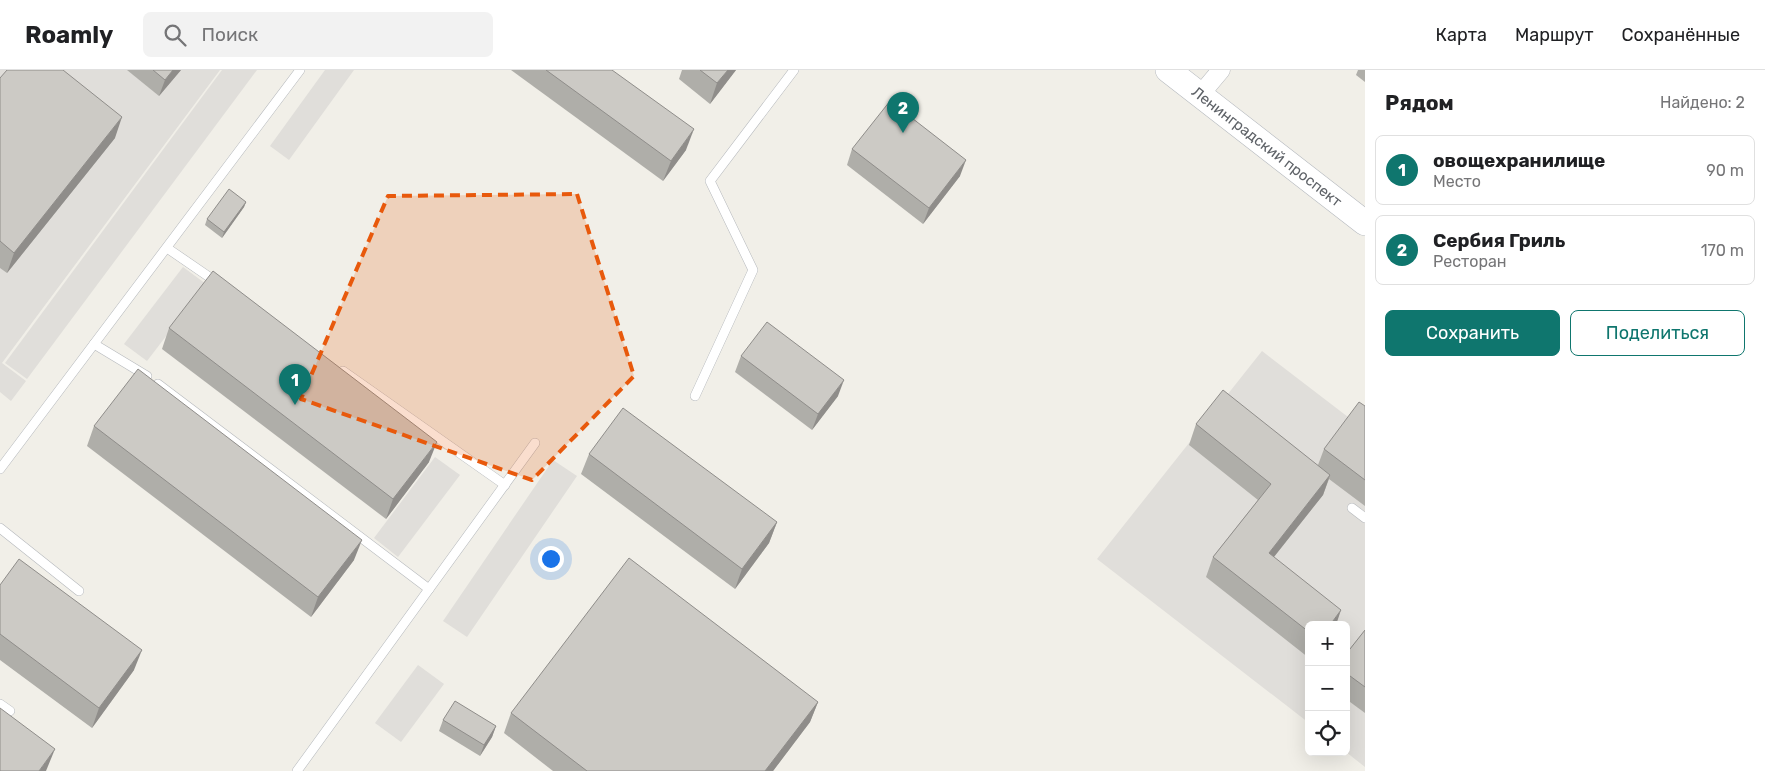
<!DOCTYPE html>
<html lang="ru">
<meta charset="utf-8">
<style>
:root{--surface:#fff;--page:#f2f2f2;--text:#202124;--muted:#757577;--line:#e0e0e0;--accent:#0f766e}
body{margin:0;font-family:Rubik,sans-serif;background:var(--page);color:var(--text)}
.controls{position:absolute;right:15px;bottom:15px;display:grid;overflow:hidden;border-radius:8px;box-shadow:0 5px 20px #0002}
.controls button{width:45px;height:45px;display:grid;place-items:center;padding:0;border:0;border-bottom:1px solid var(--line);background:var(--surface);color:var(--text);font:25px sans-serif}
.you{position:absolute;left:550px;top:488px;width:18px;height:18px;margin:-12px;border:4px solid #fff;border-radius:50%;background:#1a73e8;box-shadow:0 0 0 8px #1a73e833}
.badge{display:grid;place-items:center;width:32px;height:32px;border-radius:50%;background:var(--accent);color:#fff;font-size:16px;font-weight:700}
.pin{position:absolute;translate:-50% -41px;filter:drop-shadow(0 1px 2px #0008)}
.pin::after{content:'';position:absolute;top:26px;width:18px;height:15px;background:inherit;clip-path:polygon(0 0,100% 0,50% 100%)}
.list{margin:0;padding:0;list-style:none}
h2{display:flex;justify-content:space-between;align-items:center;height:65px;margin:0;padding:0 20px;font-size:21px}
h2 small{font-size:16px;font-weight:400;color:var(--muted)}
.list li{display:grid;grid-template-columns:32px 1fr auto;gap:15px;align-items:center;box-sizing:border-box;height:70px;margin:0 10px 10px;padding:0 10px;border:1px solid var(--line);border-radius:8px}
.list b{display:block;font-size:19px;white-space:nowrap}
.list p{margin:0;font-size:16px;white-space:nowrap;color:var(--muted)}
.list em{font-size:16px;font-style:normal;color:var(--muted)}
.actions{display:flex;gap:10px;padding:15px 20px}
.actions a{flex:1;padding:11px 0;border:1px solid var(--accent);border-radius:8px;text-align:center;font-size:18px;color:var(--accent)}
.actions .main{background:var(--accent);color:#fff}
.icon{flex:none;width:28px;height:28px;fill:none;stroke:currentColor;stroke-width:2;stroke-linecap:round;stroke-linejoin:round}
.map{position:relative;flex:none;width:1365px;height:701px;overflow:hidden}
header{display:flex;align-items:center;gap:30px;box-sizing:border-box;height:70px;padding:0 25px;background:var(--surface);border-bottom:1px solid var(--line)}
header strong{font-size:24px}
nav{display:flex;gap:28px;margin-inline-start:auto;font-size:18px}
.search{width:350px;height:45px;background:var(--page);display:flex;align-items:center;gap:12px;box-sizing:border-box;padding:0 18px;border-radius:8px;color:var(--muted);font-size:19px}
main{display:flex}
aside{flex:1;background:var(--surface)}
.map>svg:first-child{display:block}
.industrial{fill:#e0deda}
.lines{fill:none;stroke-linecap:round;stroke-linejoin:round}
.lane-casing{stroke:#b5b8bc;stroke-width:10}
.street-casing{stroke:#b5b8bc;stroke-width:19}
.secondary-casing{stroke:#b6babf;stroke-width:26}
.lane{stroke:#fff;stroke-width:9}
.street{stroke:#fff;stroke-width:18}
.secondary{stroke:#fff;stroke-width:25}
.wall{fill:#afaea9}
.shaded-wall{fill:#8f8d8a}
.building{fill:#cccac5;stroke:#8f8d8a}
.marked{fill:#e8590c;fill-opacity:0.2;stroke:#e8590c;stroke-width:4;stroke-dasharray:10 6;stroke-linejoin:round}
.labels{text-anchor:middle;stroke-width:4;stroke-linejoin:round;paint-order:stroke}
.street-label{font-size:15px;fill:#5f6368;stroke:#fff}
</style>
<header>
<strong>Roamly</strong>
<div class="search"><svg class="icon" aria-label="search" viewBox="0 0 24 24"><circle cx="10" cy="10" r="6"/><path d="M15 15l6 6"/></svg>Поиск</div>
<nav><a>Карта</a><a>Маршрут</a><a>Сохранённые</a></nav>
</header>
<main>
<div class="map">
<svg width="1365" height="701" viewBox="0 0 1365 701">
<rect width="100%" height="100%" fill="#f1efe8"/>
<g class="industrial">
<polygon points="0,0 220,0 2,293 26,311 11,331 0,322"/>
<polygon points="222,0 257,0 27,309 5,293"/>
<polygon points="325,0 354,0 289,90 270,76"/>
<polygon points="183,197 206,214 147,291 124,274"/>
<polygon points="1262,281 1365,360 1365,697 1346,682 1346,555 1309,555 1309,653 1097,489"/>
<polygon points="435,387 460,405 398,487 374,468"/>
<polygon points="553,390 577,406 467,567 443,551"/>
<polygon points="418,595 444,614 401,672 375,653"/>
</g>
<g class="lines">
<g class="lane-casing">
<g id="lane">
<polyline points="167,178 218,213"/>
<polyline points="94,274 147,306"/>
<polyline points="343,301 505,415"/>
<polyline points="158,314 429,519"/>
<polyline points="695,326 753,200 710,111 794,0"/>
<polyline points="0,399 300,0"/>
<polyline points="1352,438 1365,448"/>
<polyline points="0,458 79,521"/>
<polyline points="0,634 10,641"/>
<polyline points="297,701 535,373"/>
</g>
</g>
<g class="street-casing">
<polyline id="street" points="1200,25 1221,0"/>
</g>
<g class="secondary-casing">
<g id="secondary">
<path id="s1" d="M1168 0 1365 153"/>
</g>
</g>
<use href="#lane" class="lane"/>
<use href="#street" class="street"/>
<use href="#secondary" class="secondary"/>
</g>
<g class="wall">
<polygon points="127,0 181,0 159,26"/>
<polygon points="511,0 612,0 686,80 663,111"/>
<polygon points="682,0 736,0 710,34 679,9"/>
<polygon points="1358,0 1365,0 1365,12 1356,5"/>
<polygon points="0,8 115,68 7,203 0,198"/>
<polygon points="852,79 960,106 923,154 847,95"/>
<polygon points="246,132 244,137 222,168 205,155 207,149"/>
<polygon points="169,258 429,392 386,449 162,279"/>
<polygon points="741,286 838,326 812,360 735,302"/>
<polygon points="1365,336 1365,436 1329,409 1323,425 1274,487 1309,555 1309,588 1206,507 1213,487 1258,430 1189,375 1196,354 1318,395 1324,379"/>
<polygon points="94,356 354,490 311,547 87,376"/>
<polygon points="589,384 777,452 769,473 735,519 581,404"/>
<polygon points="0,515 134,600 92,658 0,590"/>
<polygon points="1365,560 1365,643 1346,629 1346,584"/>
<polygon points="818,632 810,652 773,701 553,701 504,663 511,643"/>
<polygon points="443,650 496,656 492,667 480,686 439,661"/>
</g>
<g class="shaded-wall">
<polygon points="173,0 181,0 159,26 165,10"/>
<polygon points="728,0 736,0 710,34 717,13"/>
<polygon points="122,47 115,68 7,203 14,183"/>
<polygon points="694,59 686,80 663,111 671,91"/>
<polygon points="966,90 960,106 923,154 929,138"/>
<polygon points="246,132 244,137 222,168 224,162"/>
<polygon points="844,310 838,326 812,360 818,344"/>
<polygon points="437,372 429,392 386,449 393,429"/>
<polygon points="1330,405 1323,425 1261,503 1269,483"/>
<polygon points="777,452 769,473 735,519 742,499"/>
<polygon points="362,470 354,490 311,547 318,527"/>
<polygon points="1341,540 1336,555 1330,555"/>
<polygon points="142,580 134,600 92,658 99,638"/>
<polygon points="818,632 810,652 773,701 765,701"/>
<polygon points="496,656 492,667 480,686 484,675"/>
<polygon points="55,679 46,701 39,701"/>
</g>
<g class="building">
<polygon points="7,0 63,0 122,47 14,183 0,171 0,8"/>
<polygon points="153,0 173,0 165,10"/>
<polygon points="546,0 612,0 694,59 671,91"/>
<polygon points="700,0 728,0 717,13"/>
<polygon points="890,31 966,90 929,138 852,79"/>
<polygon points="229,119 246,132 224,162 207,149"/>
<polygon points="213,201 437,372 393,429 169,258"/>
<polygon points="767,252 844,310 818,344 741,286"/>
<polygon points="138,299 362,470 318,527 94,356"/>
<polygon points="1223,320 1330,405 1269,483 1341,540 1330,555 1309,555 1309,562 1213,487 1271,414 1196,354"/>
<polygon points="1359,332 1365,336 1365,410 1324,379"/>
<polygon points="623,338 777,452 742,499 589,384"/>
<polygon points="629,488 818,632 765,701 587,701 511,643"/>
<polygon points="19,489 142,580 99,638 0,564 0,515"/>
<polygon points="1365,560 1365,617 1346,603 1346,584"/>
<polygon points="455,631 496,656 484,675 443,650"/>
<polygon points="0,638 55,679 39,701 0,701"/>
</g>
<path class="marked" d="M577 124 634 306 532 410 301 329 388 126Z"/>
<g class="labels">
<g class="street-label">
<text dy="5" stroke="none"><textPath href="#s1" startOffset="125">Ленинградский проспект</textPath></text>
</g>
</g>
</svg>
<div class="controls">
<button>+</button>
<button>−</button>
<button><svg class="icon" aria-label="locate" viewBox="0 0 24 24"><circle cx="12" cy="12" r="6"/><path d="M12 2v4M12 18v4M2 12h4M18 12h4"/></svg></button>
</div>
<div class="you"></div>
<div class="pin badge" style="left:295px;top:335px">1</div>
<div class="pin badge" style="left:903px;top:63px">2</div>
</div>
<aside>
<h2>Рядом<small>Найдено: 2</small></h2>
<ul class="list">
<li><span class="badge">1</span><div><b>овощехранилище</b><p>Место</p></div><em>90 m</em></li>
<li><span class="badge">2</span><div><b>Сербия Гриль</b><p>Ресторан</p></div><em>170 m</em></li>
</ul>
<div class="actions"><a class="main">Сохранить</a><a>Поделиться</a></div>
</aside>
</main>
